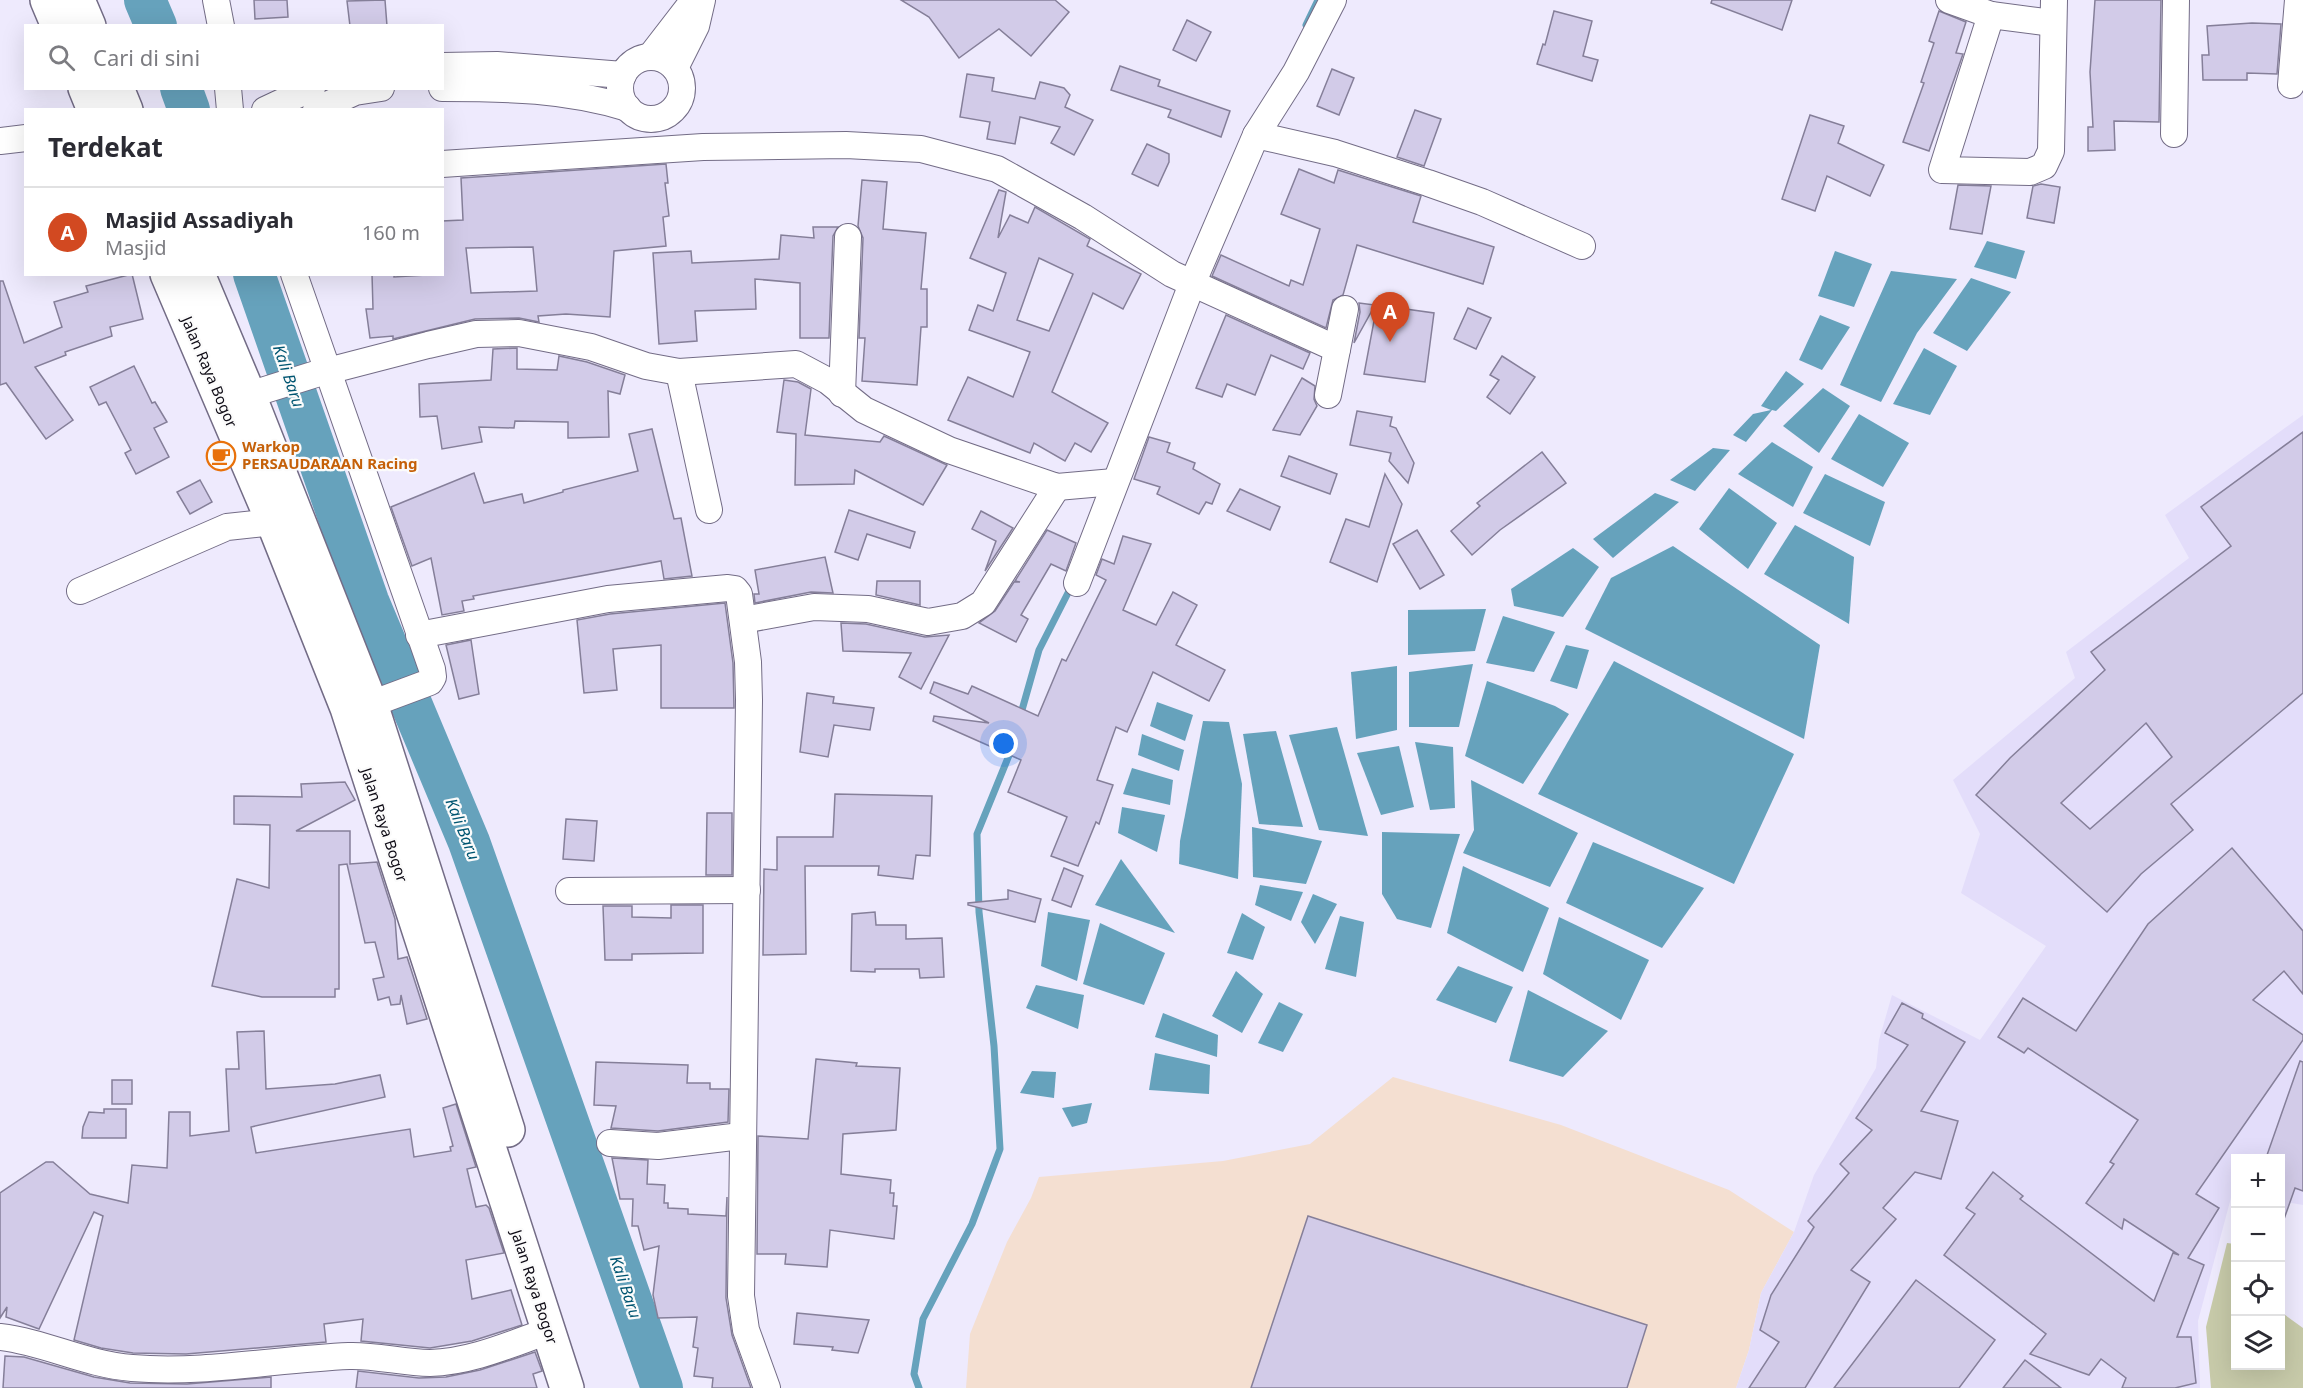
<!DOCTYPE html>
<html lang="id">
<meta charset="utf-8">
<style>
:root{--surface:#fff;--page:#f2f2f3;--text:#2b2b33;--muted:#7c7c81;--line:#e1e1e2;--accent:#d24921}
body{margin:0;font-family:"Noto Sans",sans-serif;background:var(--page);color:var(--text)}
.controls{position:absolute;right:18px;bottom:18px;display:grid;overflow:hidden;border-radius:0px;box-shadow:0 6px 24px #0002}
.controls button{width:54px;height:54px;display:grid;place-items:center;padding:0;border:0;border-bottom:2px solid var(--line);background:var(--surface);color:var(--text);font:30px sans-serif}
.you{position:absolute;left:1004px;top:744px;width:21px;height:21px;margin:-15px;border:4px solid #fff;border-radius:50%;background:#1a73e8;box-shadow:0 0 0 9px #1a73e833}
.badge{display:grid;place-items:center;width:39px;height:39px;border-radius:50%;background:var(--accent);color:#fff;font-size:20px;font-weight:700}
.pin{position:absolute;translate:-50% -50px;filter:drop-shadow(0 2px 3px #0008)}
.pin::after{content:'';position:absolute;top:32px;width:21px;height:18px;background:inherit;clip-path:polygon(0 0,100% 0,50% 100%)}
.list{margin:0;padding:0;list-style:none}
h2{display:flex;justify-content:space-between;align-items:center;height:78px;margin:0;padding:0 24px;font-size:26px}
h2 small{font-size:20px;font-weight:400;color:var(--muted)}
.list li{display:grid;grid-template-columns:39px 1fr auto;gap:18px;align-items:center;box-sizing:border-box;height:90px;padding:0 24px;border-top:2px solid var(--line)}
.list b{display:block;font-size:22px;white-space:nowrap}
.list p{margin:0;font-size:20px;white-space:nowrap;color:var(--muted)}
.list em{font-size:20px;font-style:normal;color:var(--muted)}
.icon{flex:none;width:33px;height:33px;fill:none;stroke:currentColor;stroke-width:2;stroke-linecap:round;stroke-linejoin:round}
.map{position:relative;flex:none;width:2303px;height:1388px;overflow:hidden}
.search{position:absolute;background:var(--surface);box-shadow:0 6px 24px #0002;left:24px;top:24px;width:420px;height:66px;display:flex;align-items:center;gap:15px;box-sizing:border-box;padding:0 21px;border-radius:0px;color:var(--muted);font-size:22px}
.panel{position:absolute;background:var(--surface);box-shadow:0 6px 24px #0002;left:24px;top:108px;width:420px;height:168px;border-radius:0px}
.map>svg:first-child{display:block}
.commercial{fill:#f4dfd1}
.built{fill:#e3ddfa}
.green{fill:#c7caa9}
.water{fill:#66a2bc}
.lines{fill:none;stroke-linecap:round;stroke-linejoin:round}
.stream{stroke:#66a2bc;stroke-width:7}
.river{stroke:#66a2bc;stroke-width:42}
.building{fill:#d2cbe8;stroke:#857f99;stroke-width:1.5;fill-rule:evenodd}
.street-casing{stroke:#736c86;stroke-width:28}
.highway-casing{stroke:#736c86;stroke-width:36}
.street{stroke:#fff;stroke-width:26}
.highway{stroke:#fff;stroke-width:33}
.labels{text-anchor:middle;stroke-width:4.5;stroke-linejoin:round;paint-order:stroke}
.street-label{font-size:15px;fill:#0d0a14;stroke:#fbfbfb}
.food-label{font-size:15px;font-weight:bold;fill:#c56008;stroke:#fbfbfb;text-anchor:start}
.water-label{font-size:16px;font-style:italic;fill:#005571;stroke:#fbfbfb}
</style>
<div class="map">
<svg width="2303" height="1388" viewBox="0 0 2303 1388">
<rect width="100%" height="100%" fill="#eeeafd"/>
<polygon class="commercial" points="1393,1077 1561,1125 1729,1190 1794,1232 1761,1293 1749,1350 1736,1388 966,1388 970,1334 1007,1242 1031,1198 1039,1177 1223,1161 1310,1144"/>
<polygon class="built" points="2303,415 2303,1205 2281,1201 2280,1158 2236,1158 2235,1194 2232,1194 2198,1321 2200,1388 1736,1388 1749,1350 1761,1293 1794,1232 1814,1175 1876,1068 1879,1040 1892,995 1980,1040 2046,946 1961,893 1980,834 1953,780 2075,678 2066,652 2189,558 2165,515"/>
<polygon class="green" points="2227,1243 2235,1244 2236,1366 2280,1366 2281,1312 2303,1328 2303,1388 2211,1388 2206,1327"/>
<g class="water">
<polygon points="1987,241 2025,251 2016,279 1974,267"/>
<polygon points="1835,251 1872,264 1854,307 1818,296"/>
<polygon points="1891,271 1957,279 1917,333 1881,402 1840,385"/>
<polygon points="1971,278 2011,292 1967,351 1933,333"/>
<polygon points="1820,315 1850,327 1822,370 1799,360"/>
<polygon points="1924,348 1957,366 1930,415 1893,404"/>
<polygon points="1786,371 1804,384 1776,411 1772,410 1746,442 1733,435 1753,414 1771,410 1761,406"/>
<polygon points="1823,388 1850,406 1819,453 1783,426"/>
<polygon points="1859,414 1909,443 1883,487 1831,459"/>
<polygon points="1772,442 1813,467 1793,507 1738,474"/>
<polygon points="1713,448 1730,450 1695,491 1670,480"/>
<polygon points="1825,474 1885,502 1870,546 1803,513"/>
<polygon points="1729,488 1777,523 1748,569 1699,529"/>
<polygon points="1655,493 1679,502 1613,558 1593,539"/>
<polygon points="1795,525 1854,557 1849,624 1764,574"/>
<polygon points="1673,546 1820,645 1804,739 1585,629 1611,578"/>
<polygon points="1573,548 1599,567 1563,617 1514,606 1511,589"/>
<polygon points="1486,609 1475,651 1408,655 1408,610"/>
<polygon points="1503,616 1555,632 1534,672 1486,663"/>
<polygon points="1566,645 1589,650 1577,689 1550,681"/>
<polygon points="1614,661 1794,754 1734,884 1538,794"/>
<polygon points="1473,664 1459,727 1409,727 1409,672"/>
<polygon points="1397,666 1397,730 1356,739 1351,672"/>
<polygon points="1487,681 1555,706 1569,714 1523,784 1465,756"/>
<polygon points="1157,702 1193,715 1185,741 1150,726"/>
<polygon points="1203,721 1229,722 1242,784 1238,879 1179,864 1180,841"/>
<polygon points="1337,727 1368,836 1319,830 1289,735"/>
<polygon points="1276,731 1303,827 1259,824 1243,734"/>
<polygon points="1142,734 1184,750 1179,771 1138,755"/>
<polygon points="1415,742 1453,747 1455,808 1430,810"/>
<polygon points="1399,746 1414,807 1381,815 1357,753"/>
<polygon points="1132,768 1173,780 1170,805 1123,794"/>
<polygon points="1471,780 1578,833 1550,887 1463,853 1474,830"/>
<polygon points="1122,807 1165,815 1157,852 1118,833"/>
<polygon points="1252,827 1322,841 1306,884 1253,877"/>
<polygon points="1382,832 1460,834 1431,928 1397,919 1382,894"/>
<polygon points="1593,842 1704,888 1662,948 1566,903"/>
<polygon points="1121,859 1175,933 1095,905"/>
<polygon points="1463,866 1549,908 1523,972 1447,933"/>
<polygon points="1260,885 1303,892 1291,921 1255,905"/>
<polygon points="1313,894 1337,904 1315,944 1301,922"/>
<polygon points="1048,912 1090,920 1077,981 1041,966"/>
<polygon points="1242,913 1265,927 1253,960 1227,953"/>
<polygon points="1340,916 1364,922 1356,977 1325,969"/>
<polygon points="1559,917 1649,960 1621,1020 1543,974"/>
<polygon points="1100,923 1165,953 1144,1005 1083,984"/>
<polygon points="1458,966 1513,987 1496,1023 1436,1000"/>
<polygon points="1236,971 1263,994 1242,1033 1212,1016"/>
<polygon points="1036,985 1084,995 1078,1029 1026,1008"/>
<polygon points="1528,990 1608,1031 1563,1077 1509,1061"/>
<polygon points="1279,1002 1303,1014 1283,1052 1258,1043"/>
<polygon points="1163,1013 1218,1035 1217,1057 1155,1037"/>
<polygon points="1155,1053 1210,1065 1209,1094 1149,1090"/>
<polygon points="1032,1071 1056,1072 1054,1098 1020,1093"/>
<polygon points="1092,1103 1087,1123 1072,1127 1062,1108"/>
</g>
<g class="lines">
<g class="stream">
<polyline points="1306,25 1318,0"/>
<polyline points="1020,717 1039,650 1072,585"/>
<polyline points="919,1388 914,1374 923,1319 972,1224 1000,1149 994,1046 979,912 977,834 1012,748"/>
</g>
<g class="river">
<polyline points="145,0 156,26"/>
<polyline points="181,88 189,110"/>
<polyline points="254,274 368,601 469,842 662,1388"/>
</g>
</g>
<g class="building">
<polygon points="254,0 287,0 288,17 255,19"/>
<polygon points="385,0 387,26 350,26 347,1"/>
<polygon points="901,0 1055,0 1069,12 1031,56 999,29 959,58 929,17"/>
<polygon points="1712,0 1792,0 1782,30 1711,3"/>
<polygon points="2095,0 2161,0 2159,122 2114,121 2115,150 2088,151 2088,127 2093,127 2090,72"/>
<polygon points="1554,11 1592,21 1583,56 1598,60 1592,81 1537,64 1543,44 1545,45"/>
<polygon points="1939,11 1966,22 1956,53 1963,54 1929,151 1903,142 1924,83 1921,82 1934,43 1929,41"/>
<polygon points="1187,20 1211,32 1196,61 1173,50"/>
<polygon points="2252,23 2281,24 2277,74 2247,73 2247,80 2203,80 2202,55 2209,55 2207,26"/>
<polygon points="1120,66 1160,80 1158,86 1230,111 1221,137 1168,117 1171,110 1111,90"/>
<polygon points="1332,69 1354,78 1339,115 1317,106"/>
<polygon points="967,74 994,78 992,91 1035,99 1040,82 1064,88 1070,95 1065,107 1093,120 1074,155 1051,143 1060,127 1020,117 1015,144 987,139 990,122 960,117"/>
<polygon points="1415,110 1441,119 1424,166 1397,157"/>
<polygon points="1810,115 1844,126 1838,143 1884,165 1870,196 1827,176 1815,211 1782,199"/>
<polygon points="1147,144 1169,154 1169,162 1158,186 1132,174"/>
<path d="M666 164 668 183H665L669 216 663 217 666 246 614 251 610 317 566 314 538 316 539 322 519 318 475 319 393 339V336L370 338 366 309H373L372 274H394V277L442 274V221L463 220 461 178ZM533 247 537 291 471 293 466 248Z"/>
<polygon points="1299,169 1334,183 1338,170 1421,196 1413,222 1494,247 1483,284 1357,245 1343,295 1333,300 1326,328 1212,276 1221,255 1289,286 1291,280 1303,285 1320,229 1281,214"/>
<polygon points="862,180 887,182 883,229 926,233 921,289 927,289 927,327 921,327 917,385 862,381 865,338 859,338 863,238 858,226"/>
<polygon points="2041,184 2060,187 2054,223 2027,218 2033,186"/>
<polygon points="1958,185 1991,186 1982,234 1950,229"/>
<path d="M999 190 1006 192 998 238 1010 215 1028 223 1035 207 1090 239 1087 246 1141 274 1123 309 1093 293 1052 392 1108 423 1091 452 1075 443 1065 461 1034 443 1030 453 948 420 968 377 1013 397 1030 352 969 330 978 305 993 311 1006 273 970 258ZM1039 258 1073 274 1049 331 1017 320Z"/>
<polygon points="813,227 838,227 833,236 829,338 800,338 800,283 755,279 756,309 695,311 697,341 659,344 653,253 691,251 692,263 779,259 781,235 814,238"/>
<polygon points="132,274 143,319 110,327 112,336 65,352 66,355 35,367 73,420 46,439 6,383 0,385 0,281 3,281 24,343 62,327 54,302 88,292 86,286"/>
<polygon points="1359,303 1375,305 1354,343 1360,312"/>
<polygon points="1377,305 1434,313 1425,382 1364,374"/>
<polygon points="1468,308 1491,318 1476,349 1454,339"/>
<polygon points="1226,315 1310,353 1303,369 1271,355 1255,395 1227,384 1222,397 1196,388"/>
<polygon points="517,348 517,369 557,370 559,356 587,362 625,375 620,394 608,391 609,437 568,438 568,422 515,421 514,428 479,427 482,442 442,449 437,416 420,417 419,384 491,380 493,349"/>
<polygon points="1502,356 1535,377 1510,414 1487,397 1499,380 1490,375"/>
<polygon points="134,366 152,403 155,402 167,422 154,428 169,457 136,474 125,453 131,450 106,402 99,405 90,387"/>
<polygon points="1302,378 1315,386 1314,399 1317,406 1300,435 1273,430"/>
<polygon points="784,380 798,382 811,389 805,435 880,442 884,436 947,465 923,505 855,470 854,484 795,485 796,434 777,432"/>
<polygon points="1357,411 1392,417 1390,426 1396,428 1414,463 1408,483 1389,461 1391,453 1350,445"/>
<polygon points="652,429 674,519 681,518 692,576 664,579 661,561 473,596 474,599 462,601 464,611 442,615 431,558 412,566 391,507 474,473 484,503 522,494 524,503 563,492 563,490 638,471 629,434"/>
<path d="M2303 432V693L2171 804 2193 830 2141 874 2107 912 1976 795 2010 758 2105 670 2091 652 2231 546 2201 507ZM2146 723 2172 757 2090 829 2061 803Z"/>
<polygon points="1149,437 1170,443 1167,452 1195,463 1193,469 1220,484 1212,504 1206,502 1199,514 1157,494 1160,487 1134,479"/>
<polygon points="1542,452 1566,483 1500,530 1472,555 1451,531 1480,506 1477,503"/>
<polygon points="1289,456 1337,474 1330,494 1281,476"/>
<polygon points="1385,474 1402,504 1377,582 1330,562 1346,519 1369,527"/>
<polygon points="200,480 212,502 190,514 177,492"/>
<polygon points="1240,489 1280,507 1270,530 1227,511"/>
<polygon points="849,510 915,532 910,548 867,534 858,560 835,552"/>
<polygon points="981,511 1013,528 985,571 996,541 972,529"/>
<polygon points="1047,530 1076,543 1066,571 1051,564 1021,615 1028,619 1016,642 979,623 995,611 1014,582 1020,582 1015,581"/>
<polygon points="1417,530 1444,575 1420,589 1393,544"/>
<polygon points="1123,536 1151,544 1123,610 1156,625 1173,592 1197,605 1176,645 1225,670 1209,701 1153,672 1127,732 1116,727 1097,780 1113,785 1099,824 1096,822 1078,866 1051,856 1067,817 1008,792 1021,760 933,721 934,716 989,723 930,693 934,682 968,694 972,686 1038,716 1062,659 1066,661 1106,580 1096,575 1102,559 1114,564"/>
<polygon points="825,557 833,593 811,592 755,603 754,594 759,594 755,570"/>
<polygon points="877,581 920,581 920,605 876,595"/>
<polygon points="725,603 733,663 734,708 661,708 661,645 613,649 617,690 584,693 577,620 610,614"/>
<polygon points="841,623 866,624 925,637 949,635 921,689 899,677 911,653 843,651"/>
<polygon points="471,640 479,694 459,699 446,645"/>
<polygon points="807,693 834,697 833,703 874,708 870,730 834,725 828,757 800,752"/>
<polygon points="345,782 355,800 296,831 350,831 350,864 377,862 395,919 398,959 407,957 427,1019 407,1024 401,995 400,1004 391,1005 389,997 378,1000 373,979 384,977 375,942 365,943 347,864 339,865 339,989 335,989 335,997 262,997 212,986 237,879 269,888 270,825 234,824 234,796 302,797 301,784"/>
<polygon points="835,794 932,796 930,856 916,855 913,879 878,875 879,866 805,866 806,954 763,955 764,869 777,870 777,837 833,837"/>
<polygon points="707,813 732,813 732,875 706,875"/>
<polygon points="566,819 597,821 594,861 563,859"/>
<polygon points="2232,848 2303,931 2303,994 2284,971 2253,1000 2303,1035 2303,1040 2196,1194 2219,1208 2188,1258 2204,1265 2177,1337 2191,1337 2196,1383 2175,1388 2122,1388 2126,1378 2101,1359 2089,1375 2030,1354 2046,1334 1944,1255 1975,1214 1966,1208 1993,1172 2023,1196 2020,1199 2154,1301 2173,1253 2179,1255 2124,1219 2122,1229 2086,1203 2114,1164 2110,1162 2138,1120 2028,1048 2024,1053 1998,1037 2023,998 2076,1031 2148,924"/>
<polygon points="1064,868 1083,876 1071,907 1052,900"/>
<polygon points="1008,890 1041,899 1035,922 968,905 968,903 1008,899"/>
<polygon points="671,905 703,905 703,953 632,954 632,960 605,960 603,906 632,906 632,917 671,918"/>
<polygon points="875,912 876,925 906,925 906,939 942,938 944,977 920,978 919,969 875,969 875,972 851,971 852,914"/>
<polygon points="1902,1003 1923,1014 1922,1018 1965,1042 1921,1111 1958,1121 1941,1179 1915,1172 1883,1208 1896,1219 1851,1270 1870,1282 1805,1388 1749,1388 1779,1342 1760,1330 1771,1295 1814,1227 1808,1221 1849,1173 1840,1164 1872,1130 1856,1118 1908,1045 1885,1033"/>
<polygon points="264,1031 266,1089 335,1084 380,1075 385,1097 251,1127 256,1153 410,1129 414,1157 451,1151 450,1147 453,1146 443,1108 456,1104 476,1167 467,1169 476,1207 486,1205 489,1208 504,1253 466,1260 472,1299 511,1290 522,1325 472,1341 430,1348 361,1341 363,1319 324,1324 326,1342 186,1354 133,1353 101,1348 74,1340 103,1216 94,1212 39,1329 6,1317 7,1307 0,1318 0,1193 46,1162 53,1162 90,1194 128,1203 132,1165 167,1168 169,1112 190,1112 190,1136 229,1131 226,1069 239,1069 237,1032"/>
<polygon points="816,1059 857,1063 856,1066 900,1068 896,1130 843,1134 841,1174 891,1180 890,1193 894,1193 893,1206 897,1206 894,1239 830,1230 827,1267 785,1264 786,1254 757,1254 758,1136 808,1139"/>
<polygon points="2300,1061 2303,1062 2303,1191 2295,1188 2283,1222 2280,1222 2280,1158 2266,1158"/>
<polygon points="596,1062 688,1065 687,1083 710,1083 710,1089 729,1089 728,1122 658,1131 611,1128 616,1106 594,1105"/>
<rect x="112" y="1080" width="20" height="24"/>
<polygon points="104,1109 126,1109 126,1138 82,1138 83,1127 89,1112 104,1113"/>
<polygon points="612,1158 648,1160 647,1184 665,1185 664,1203 668,1203 668,1208 688,1209 688,1214 726,1216 727,1197 726,1298 732,1335 751,1388 712,1388 713,1378 694,1376 698,1348 693,1347 697,1317 658,1318 653,1295 659,1246 644,1250 638,1226 632,1226 633,1199 620,1199"/>
<polygon points="1308,1216 1647,1325 1627,1388 1251,1388"/>
<polygon points="1916,1280 1995,1340 1959,1388 1834,1388"/>
<polygon points="797,1313 869,1320 858,1353 832,1350 833,1347 794,1344"/>
<polygon points="535,1352 542,1371 533,1374 537,1388 356,1388 358,1371 419,1378 446,1377 480,1370"/>
<polygon points="5,1356 24,1357 94,1377 130,1383 187,1384 271,1377 271,1388 3,1388"/>
<polygon points="2025,1360 2061,1388 2003,1388"/>
</g>
<g class="lines">
<g class="street-casing">
<g id="street">
<polyline points="216,0 221,26"/>
<polyline points="1949,0 1991,15 2053,23"/>
<polyline points="1991,15 1942,170 2030,172 2044,166 2051,151 2054,0"/>
<polyline points="650,57 694,0"/>
<circle cx="651" cy="88" r="31"/>
<polyline points="442,66 497,65 623,75"/>
<polyline points="675,68 696,26 702,0"/>
<polyline points="2291,85 2298,0"/>
<polyline points="228,88 230,110"/>
<path d="M442 88C508 88 565 89 628 108"/>
<polyline points="265,110 312,88"/>
<polyline points="316,110 355,92 381,88"/>
<polyline points="2174,134 2176,0"/>
<polyline points="1256,135 1335,153 1428,183 1482,202 1582,246"/>
<polyline points="0,141 26,138"/>
<polyline points="442,164 703,147 846,145 921,149 997,169 1083,217 1172,274 1337,349"/>
<polyline points="294,274 432,669 433,677 430,682 371,704"/>
<polyline points="679,372 709,510"/>
<polyline points="842,394 848,237"/>
<polyline points="249,395 316,374 428,345 476,334 519,333 591,347 646,366 679,372 796,364 828,381 864,410 949,450 1057,487 1114,482"/>
<polyline points="1328,395 1345,309"/>
<polyline points="1077,583 1192,284 1256,135 1296,72 1333,0"/>
<polyline points="80,591 227,527 273,522"/>
<polyline points="743,620 814,607 868,609 928,622 962,616 983,603 1057,487"/>
<polyline points="419,635 608,599 728,588 735,589 739,594 748,662 749,700 741,1296 746,1330 767,1388"/>
<polyline points="569,891 747,890"/>
<polyline points="610,1143 658,1146 741,1136"/>
<path d="M0 1337C45 1342 84 1364 132 1368 205 1374 277 1359 349 1356 376 1355 403 1363 430 1363 471 1362 511 1344 548 1331"/>
</g>
</g>
<g class="highway-casing">
<g id="highway">
<polyline points="47,0 58,26"/>
<polyline points="78,0 89,26"/>
<polyline points="85,88 94,110"/>
<polyline points="117,88 126,110"/>
<polyline points="167,274 273,522 347,708 567,1388"/>
<polyline points="198,274 249,395 371,704 508,1130"/>
</g>
</g>
<use href="#street" class="street"/>
<use href="#highway" class="highway"/>
</g>
<defs>
<g id="cafe-ring" transform="scale(1.5)"><circle r="9.5" fill="#fbfbfb" stroke="#e8710a" stroke-width="1.5"/><path d="M-5.5-4.5H6V0H3Q3 3.5 0 3.5H-2.5Q-5.5 3.5-5.5 0ZM3-3.2v2h1.7v-2ZM-6 4.5H4V6H-6Z" fill="#e8710a"/></g>
</defs>
<g fill-rule="evenodd">
<use href="#cafe-ring" x="221" y="456"/>
</g>
<g class="labels">
<g class="street-label">
<text transform="translate(209 372) rotate(67)" y="5">Jalan Raya Bogor</text>
<text transform="translate(384 825) rotate(72)" y="5">Jalan Raya Bogor</text>
<text transform="translate(534 1287) rotate(72)" y="5">Jalan Raya Bogor</text>
</g>
<g class="food-label">
<text x="242" y="452">Warkop<tspan x="242" dy="17">PERSAUDARAAN Racing</tspan></text>
</g>
<g class="water-label">
<text transform="translate(289 376) rotate(71)" y="6">Kali Baru</text>
<text transform="translate(463 829) rotate(68)" y="6">Kali Baru</text>
<text transform="translate(626 1287) rotate(71)" y="6">Kali Baru</text>
</g>
</g>
</svg>
<div class="controls">
<button>+</button>
<button>−</button>
<button><svg class="icon" aria-label="locate" viewBox="0 0 24 24"><circle cx="12" cy="12" r="6"/><path d="M12 2v4M12 18v4M2 12h4M18 12h4"/></svg></button>
<button><svg class="icon" aria-label="layers" viewBox="0 0 24 24"><path d="M12 4l9 5-9 5-9-5zM3 14l9 5 9-5"/></svg></button>
</div>
<div class="you"></div>
<div class="pin badge" style="left:1390px;top:342px">A</div>
<div class="search"><svg class="icon" aria-label="search" viewBox="0 0 24 24"><circle cx="10" cy="10" r="6"/><path d="M15 15l6 6"/></svg>Cari di sini</div>
<section class="panel">
<h2>Terdekat<small></small></h2>
<ul class="list">
<li><span class="badge">A</span><div><b>Masjid Assadiyah</b><p>Masjid</p></div><em>160 m</em></li>
</ul>
</section>
</div>
